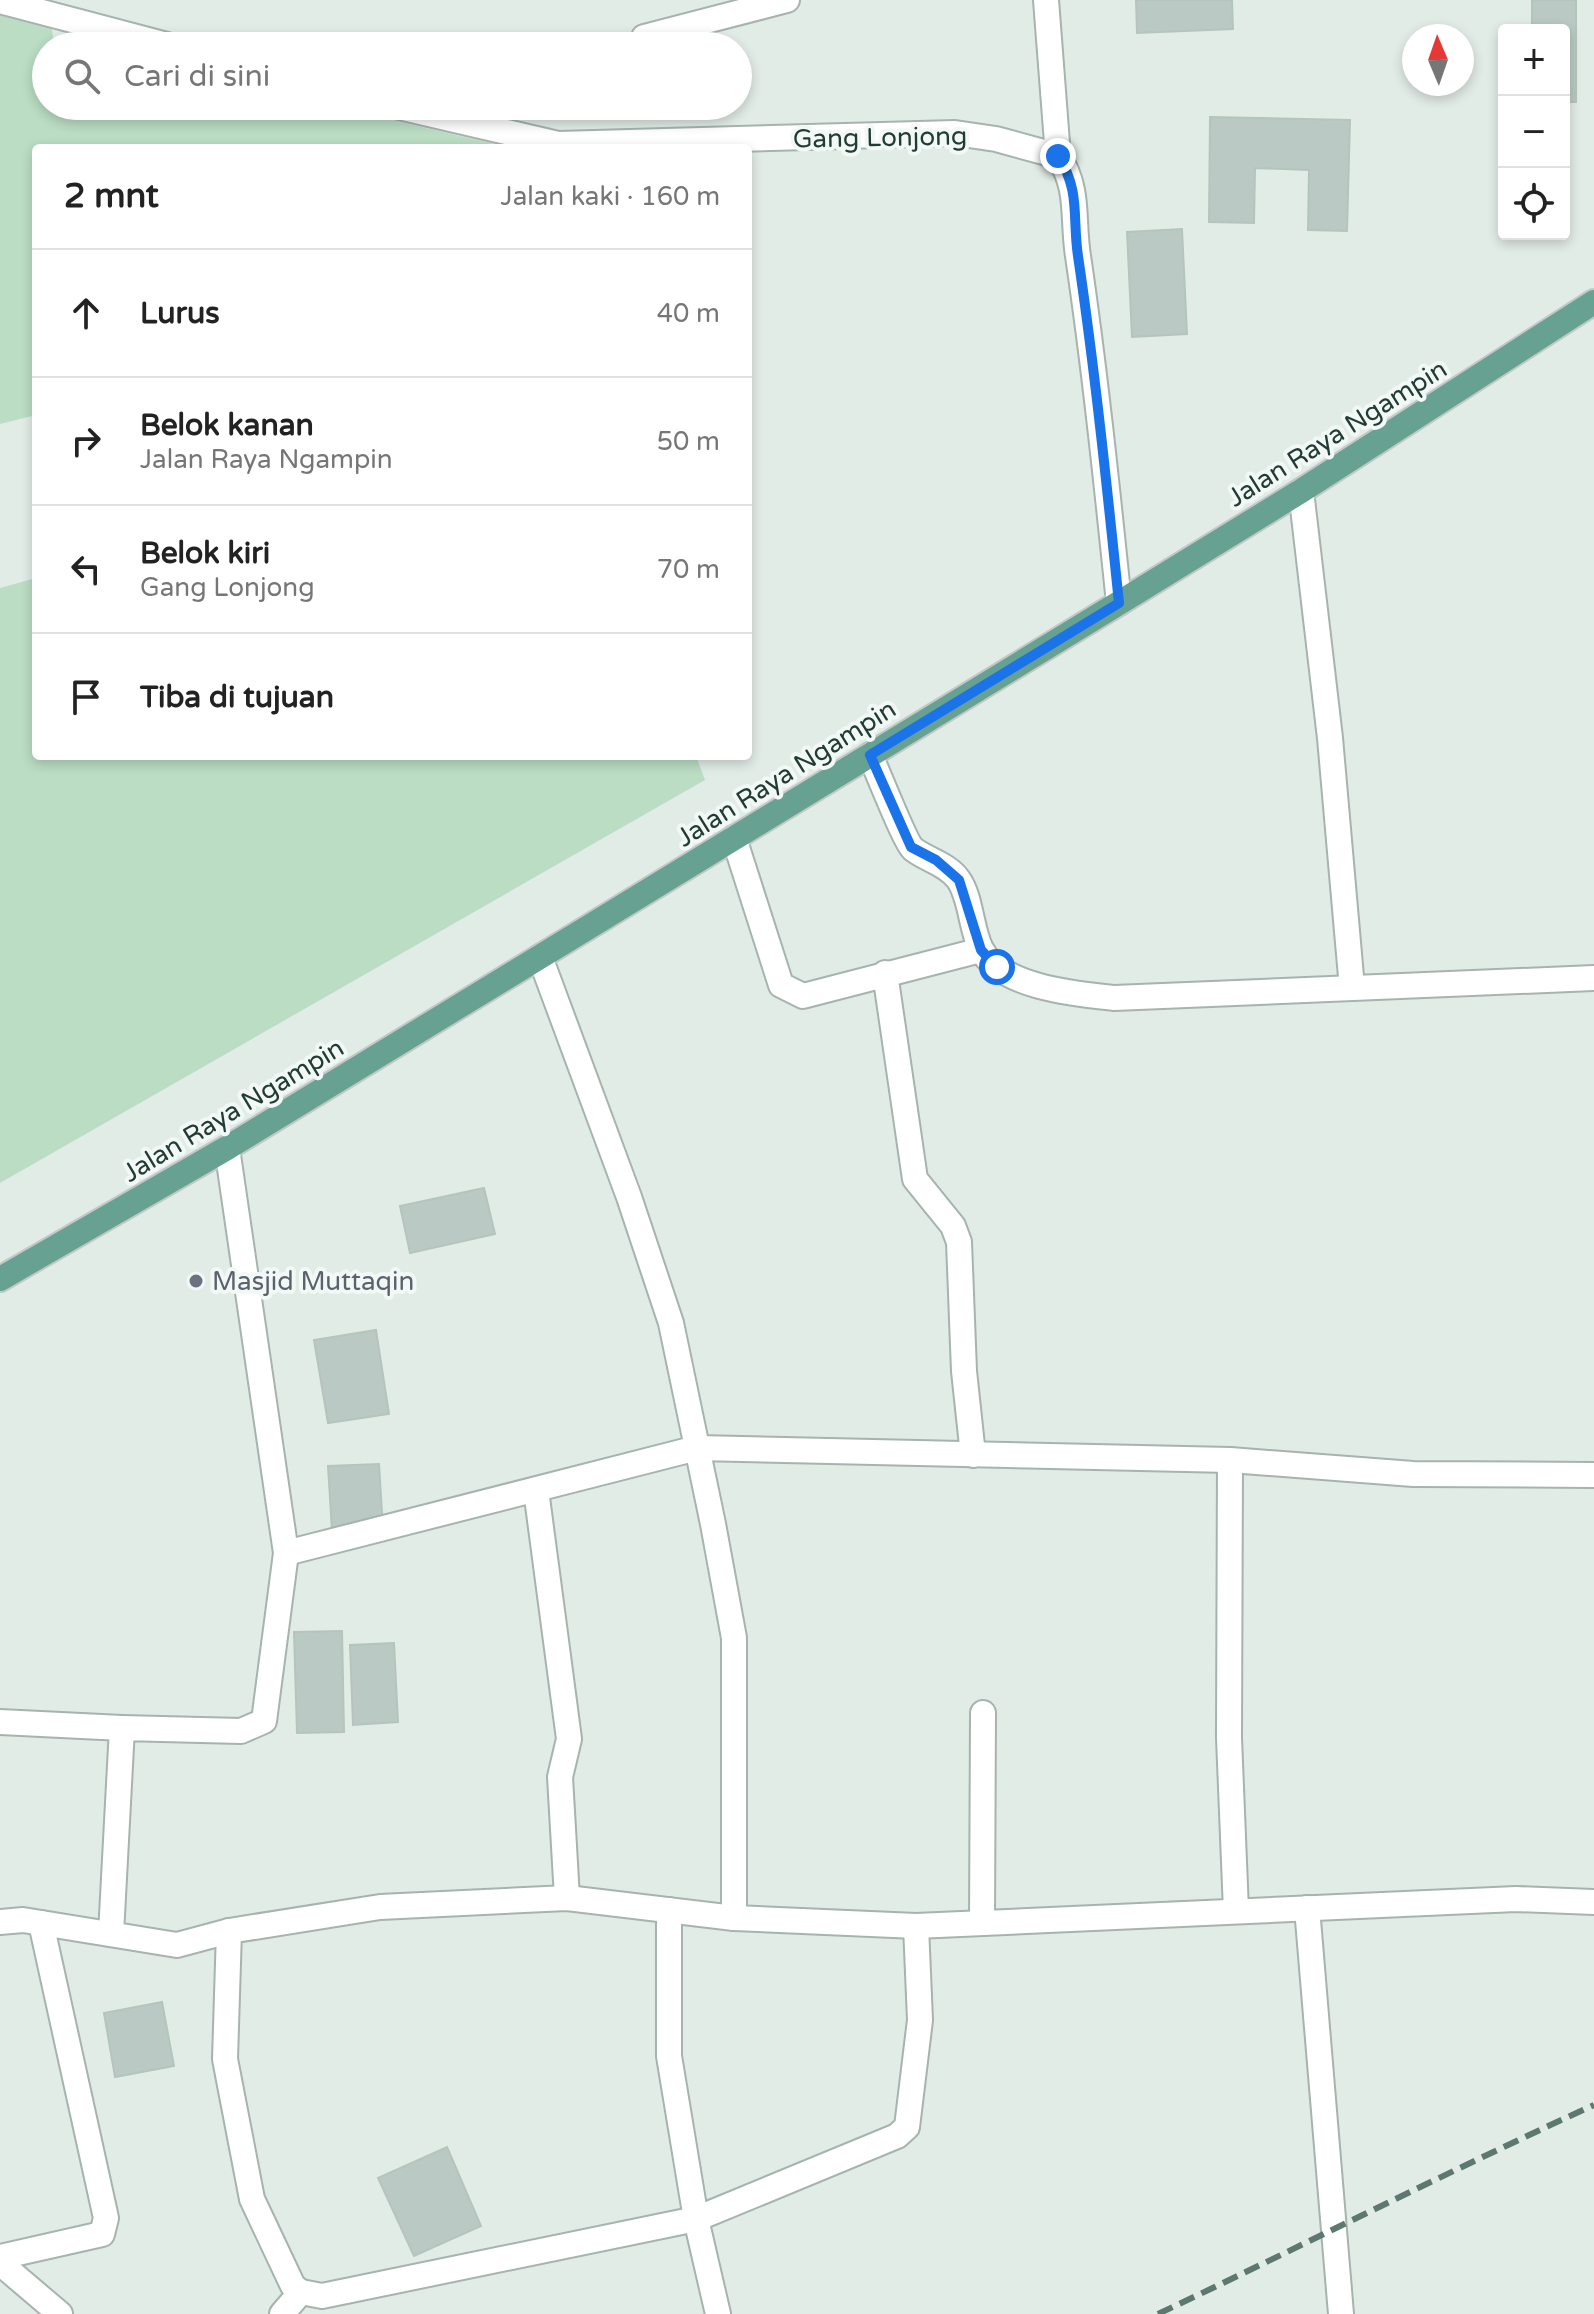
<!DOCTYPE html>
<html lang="id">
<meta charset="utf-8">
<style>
:root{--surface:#fff;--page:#f2f2f2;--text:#222;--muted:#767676;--line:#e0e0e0}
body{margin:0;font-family:"Varela Round",sans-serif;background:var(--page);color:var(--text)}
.controls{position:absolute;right:24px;top:24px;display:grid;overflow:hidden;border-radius:8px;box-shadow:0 4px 12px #0003}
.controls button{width:72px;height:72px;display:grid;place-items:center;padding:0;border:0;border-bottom:2px solid var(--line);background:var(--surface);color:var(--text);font:40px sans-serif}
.compass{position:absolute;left:1402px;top:24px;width:72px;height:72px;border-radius:50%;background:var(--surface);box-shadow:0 4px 12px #0003;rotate:358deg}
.stop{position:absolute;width:24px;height:24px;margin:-18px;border:6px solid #1a73e8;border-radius:50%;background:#fff}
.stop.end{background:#1a73e8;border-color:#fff;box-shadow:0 2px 8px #0008}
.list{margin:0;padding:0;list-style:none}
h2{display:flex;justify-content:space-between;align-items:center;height:104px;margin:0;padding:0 32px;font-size:34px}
h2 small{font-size:26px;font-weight:400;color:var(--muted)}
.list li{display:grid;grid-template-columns:52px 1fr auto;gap:24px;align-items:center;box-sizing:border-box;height:128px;padding:0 32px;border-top:2px solid var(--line)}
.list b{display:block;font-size:30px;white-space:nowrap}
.list p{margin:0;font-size:26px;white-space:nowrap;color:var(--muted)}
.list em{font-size:26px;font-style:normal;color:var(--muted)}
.icon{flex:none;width:44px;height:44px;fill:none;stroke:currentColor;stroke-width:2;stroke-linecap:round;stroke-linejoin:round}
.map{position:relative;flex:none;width:1594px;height:2314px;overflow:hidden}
.search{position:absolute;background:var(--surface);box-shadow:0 4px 12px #0003;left:32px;top:32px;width:720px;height:88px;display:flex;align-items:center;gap:20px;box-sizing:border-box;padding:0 28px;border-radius:44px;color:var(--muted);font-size:30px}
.panel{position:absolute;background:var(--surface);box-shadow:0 4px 12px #0003;left:32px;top:144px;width:720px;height:616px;border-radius:8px}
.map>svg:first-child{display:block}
.green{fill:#bbddc4}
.building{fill:#bac9c3;stroke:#b4c5be;stroke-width:2}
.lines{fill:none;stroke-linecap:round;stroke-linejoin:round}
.minor-casing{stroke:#a5b4ae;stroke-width:28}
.major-casing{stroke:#c1c8c6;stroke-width:28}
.minor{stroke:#fff;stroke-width:24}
.major{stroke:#67a192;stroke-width:24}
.rail{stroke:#5c7871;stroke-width:6;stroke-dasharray:16 8;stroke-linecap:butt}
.route{stroke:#1a73e8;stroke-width:10}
.worship-dot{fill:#6b7280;stroke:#f2f8f5;stroke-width:3}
.labels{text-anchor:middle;stroke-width:8;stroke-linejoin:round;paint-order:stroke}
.street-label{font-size:26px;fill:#223c35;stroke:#f2f8f5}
.worship-label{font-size:26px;fill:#5b616d;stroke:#f2f8f5;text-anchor:start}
</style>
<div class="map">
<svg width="1594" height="2314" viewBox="0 0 1594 2314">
<rect width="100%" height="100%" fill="#e2ece7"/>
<g class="green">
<polygon points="0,0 48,0 54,44 62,46 46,46 46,106 332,106 511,148 36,148 36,415 0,424"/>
<polygon points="36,578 36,756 696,756 705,780 0,1183 0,588"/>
</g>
<g class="building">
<polygon points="1136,0 1232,0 1233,29 1137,33"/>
<polygon points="1532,0 1576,0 1576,102 1564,102 1564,30 1532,30"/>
<polygon points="1210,117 1350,120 1347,231 1308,230 1309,170 1255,168 1254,223 1209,222"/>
<polygon points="1182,229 1187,334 1132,337 1127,232"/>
<polygon points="484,1188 495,1234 410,1253 400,1206"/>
<polygon points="376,1330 389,1414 328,1423 314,1340"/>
<polygon points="379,1464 383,1529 332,1531 328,1466"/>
<polygon points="342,1631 344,1732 297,1733 294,1632"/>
<polygon points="394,1643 398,1722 353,1725 350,1645"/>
<polygon points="162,2002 174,2066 115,2077 104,2013"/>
<polygon points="447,2147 481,2226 414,2256 378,2178"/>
</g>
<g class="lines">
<g class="minor-casing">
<g id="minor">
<polyline points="1046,0 1058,156"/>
<polyline points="0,1 171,46"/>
<polyline points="644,37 787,0"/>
<path d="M395 106 558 144 955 133 996 139 1058 156C1080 189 1072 218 1078 256 1095 371 1107 487 1119 603"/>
<polyline points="1301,491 1330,738 1352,988"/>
<path d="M870 755C877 770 905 842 913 849 927 860 947 864 958 879 971 896 971 930 981 949 1000 987 1076 994 1114 998L1594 978"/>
<polyline points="734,838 781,985 803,996 981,950"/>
<polyline points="540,957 629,1197 671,1323 713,1524 734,1638 734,1918"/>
<polyline points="885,973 915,1179 953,1226 959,1242 964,1371 973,1455"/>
<polyline points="1230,1460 1229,1738 1236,1911"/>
<polyline points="536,1490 569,1739 560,1777 567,1898"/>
<polyline points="286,1553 697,1448 1230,1460 1413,1474 1594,1475"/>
<polyline points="0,1722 122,1728"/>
<polyline points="1307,1908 1341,2314"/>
<polyline points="0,1922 23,1920 177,1945 229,1931 380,1907 567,1898 734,1918 916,1926 1516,1899 1594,1902"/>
<polyline points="982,1923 983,1713"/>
<polyline points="229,1931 225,2059 252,2199 293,2286 301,2292 322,2296 696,2219 669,2056 669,1910"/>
<polyline points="111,1934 122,1728 241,1731 264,1721 286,1553 227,1148"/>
<polyline points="0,2257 102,2234 106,2218 41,1923"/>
<polyline points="0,2263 60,2314"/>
<polyline points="282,2314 301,2292"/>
<polyline points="718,2314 696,2219 897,2136 907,2127 920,2020 916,1926"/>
</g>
</g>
<g class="major-casing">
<polyline id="major" points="0,1279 227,1148 1119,603 1301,491 1594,302"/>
</g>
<use href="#minor" class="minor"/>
<use href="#major" class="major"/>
<path class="rail" d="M1158 2314C1304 2245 1447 2172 1594 2105"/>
</g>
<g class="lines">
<path class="route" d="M997 967 981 950 959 880 936 860 911 847 870 755 1119 603C1107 487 1095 371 1078 256 1072 217 1081 191 1058 156"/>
</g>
<circle class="worship-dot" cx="196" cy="1281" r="8"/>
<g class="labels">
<g class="street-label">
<text transform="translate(880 137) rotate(-1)" y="9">Gang Lonjong</text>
<text transform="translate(1337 433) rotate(-32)" y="9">Jalan Raya Ngampin</text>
<text transform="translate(786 773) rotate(-32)" y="9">Jalan Raya Ngampin</text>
<text transform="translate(233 1110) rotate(-31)" y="9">Jalan Raya Ngampin</text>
</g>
<g class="worship-label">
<text x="212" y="1290">Masjid Muttaqin</text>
</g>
</g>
</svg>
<div class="controls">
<button>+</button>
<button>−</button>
<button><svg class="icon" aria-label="locate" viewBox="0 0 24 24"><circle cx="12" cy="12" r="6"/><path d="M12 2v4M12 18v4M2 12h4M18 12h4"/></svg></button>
</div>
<svg class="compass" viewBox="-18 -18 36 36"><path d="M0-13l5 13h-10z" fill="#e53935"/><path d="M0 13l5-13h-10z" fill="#767676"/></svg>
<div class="stop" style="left:997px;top:967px"></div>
<div class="stop end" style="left:1058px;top:156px"></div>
<div class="search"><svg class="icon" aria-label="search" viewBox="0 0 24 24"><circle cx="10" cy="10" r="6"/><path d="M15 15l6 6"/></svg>Cari di sini</div>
<section class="panel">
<h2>2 mnt<small>Jalan kaki · 160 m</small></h2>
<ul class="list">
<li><svg class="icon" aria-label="ahead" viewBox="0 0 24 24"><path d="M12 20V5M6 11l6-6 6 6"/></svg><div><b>Lurus</b></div><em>40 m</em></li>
<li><svg class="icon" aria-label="right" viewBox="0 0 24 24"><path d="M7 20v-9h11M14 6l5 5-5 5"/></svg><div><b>Belok kanan</b><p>Jalan Raya Ngampin</p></div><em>50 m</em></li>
<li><svg class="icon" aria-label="left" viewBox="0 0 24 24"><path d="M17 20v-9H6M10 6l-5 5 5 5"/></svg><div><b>Belok kiri</b><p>Gang Lonjong</p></div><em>70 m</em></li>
<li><svg class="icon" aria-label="arrive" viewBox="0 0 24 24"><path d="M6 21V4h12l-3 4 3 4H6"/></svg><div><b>Tiba di tujuan</b></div></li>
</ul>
</section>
</div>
